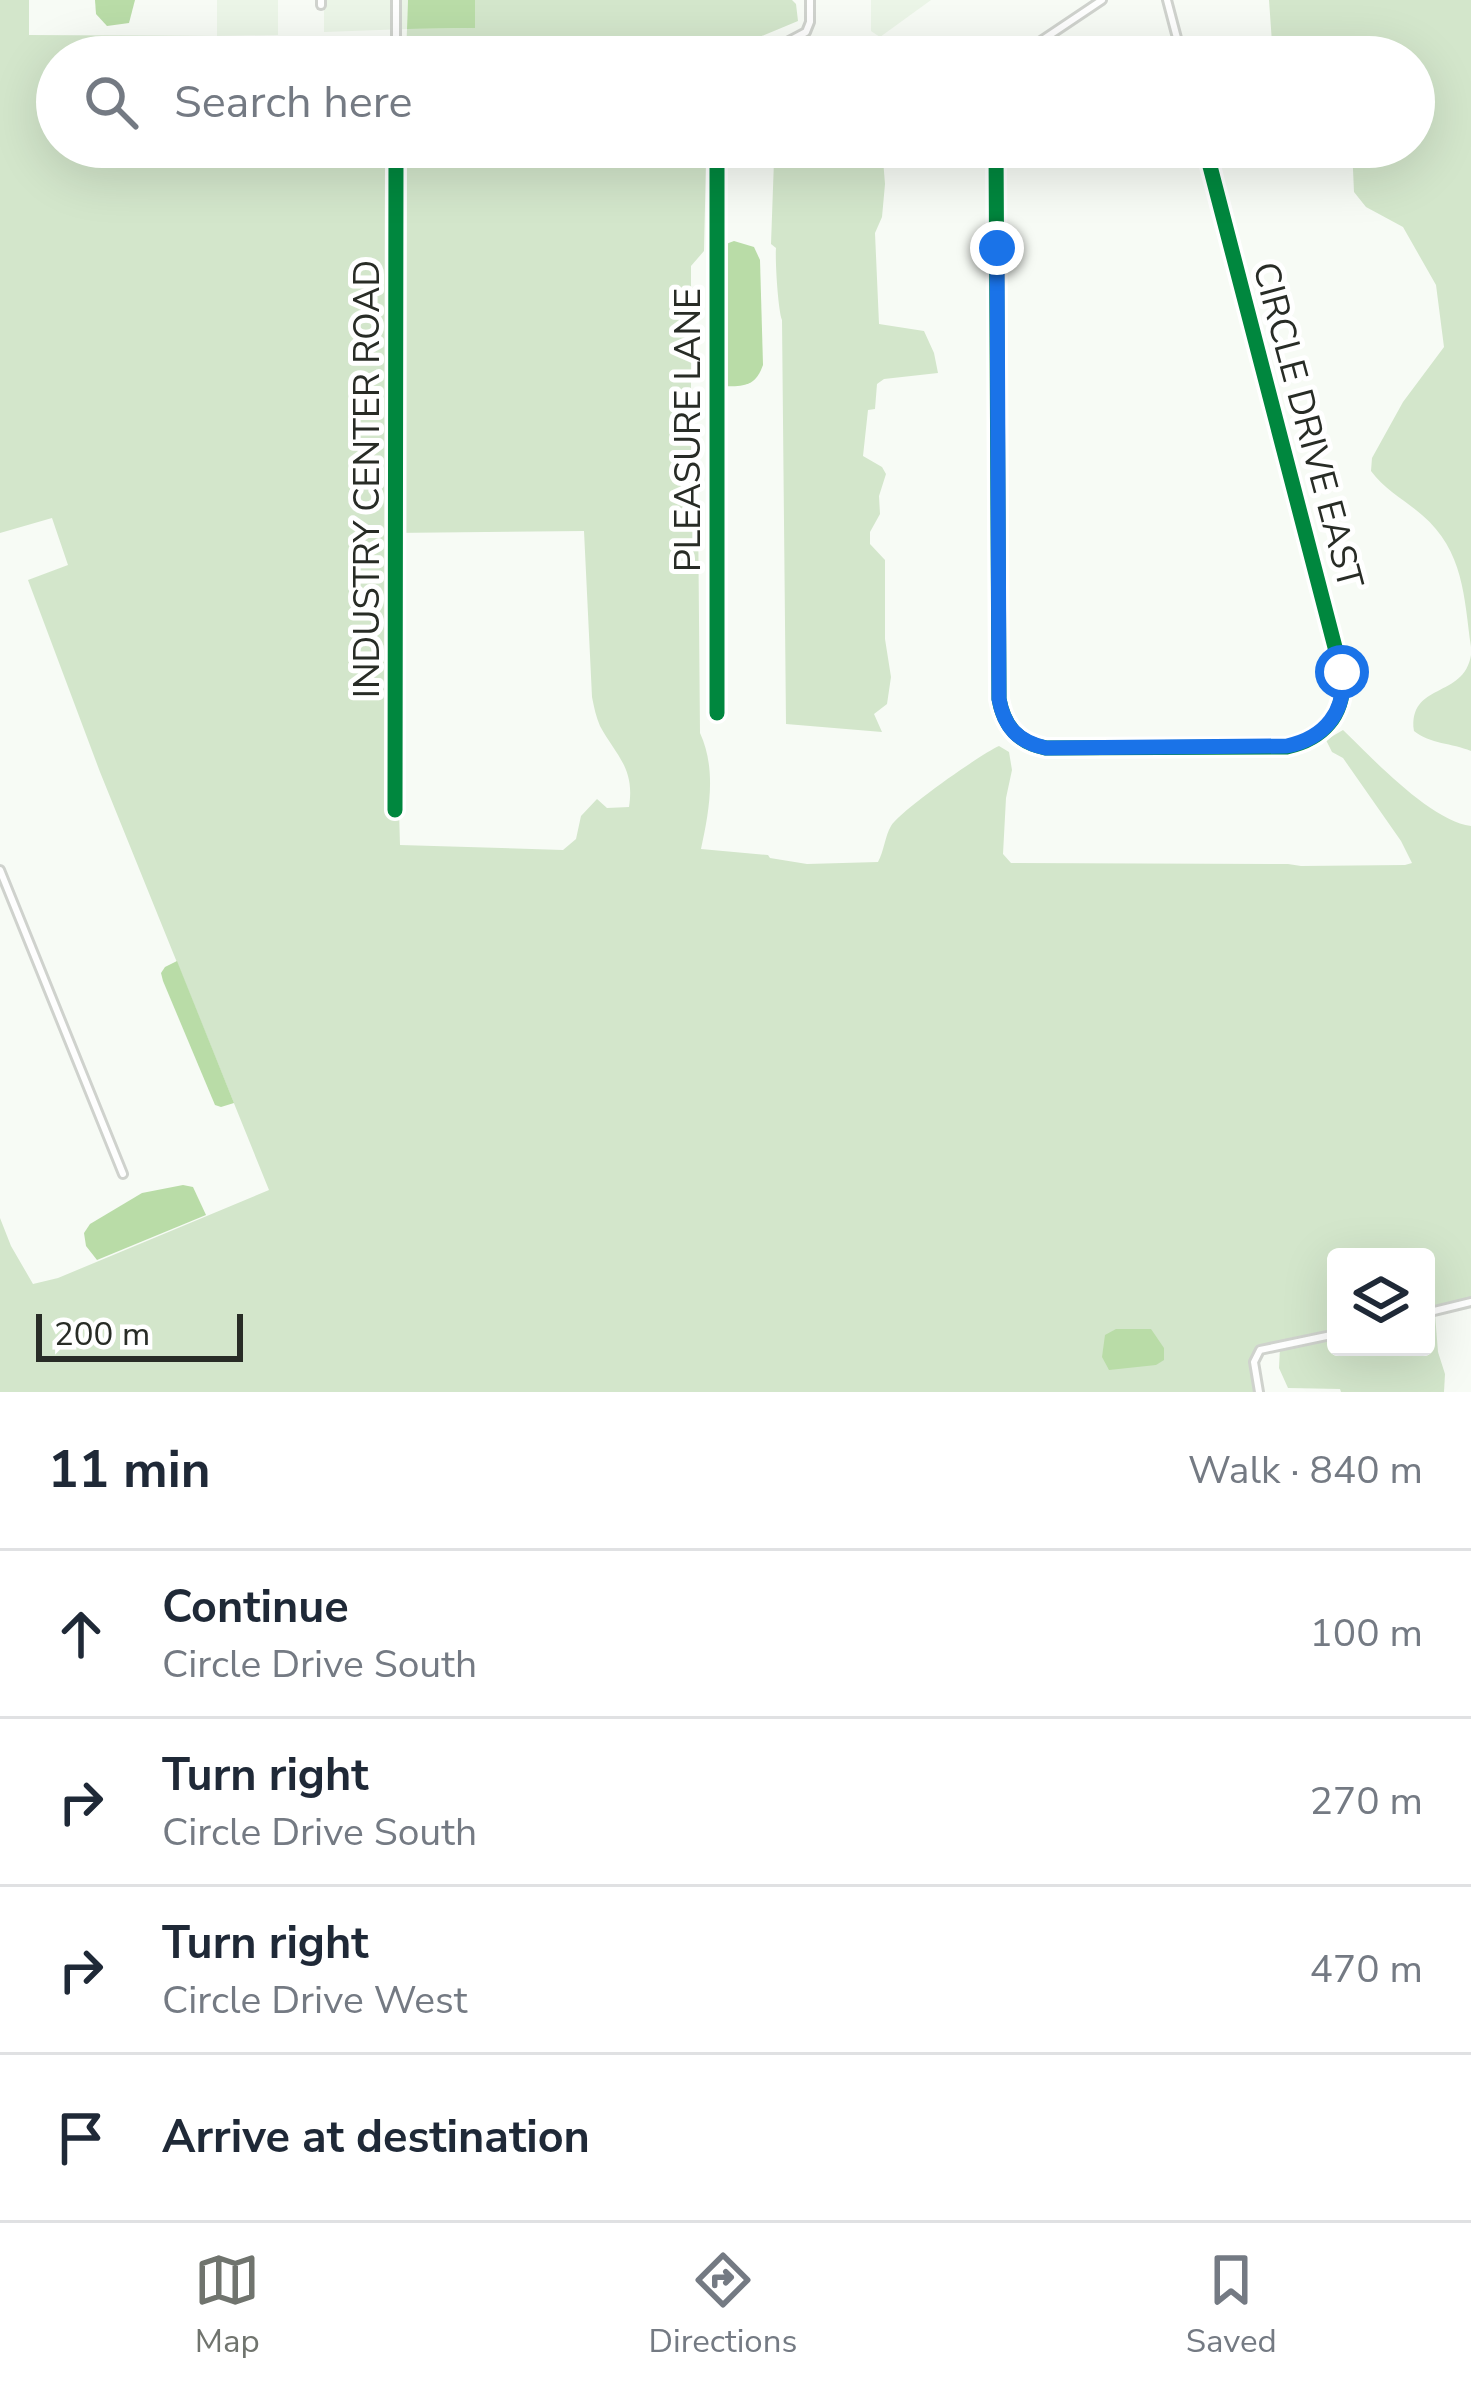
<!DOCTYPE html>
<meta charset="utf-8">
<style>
:root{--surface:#fff;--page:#f6f6f7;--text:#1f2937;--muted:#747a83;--line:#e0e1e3;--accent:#70746e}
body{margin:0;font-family:"Nunito Sans",sans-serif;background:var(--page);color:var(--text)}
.controls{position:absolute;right:36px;bottom:36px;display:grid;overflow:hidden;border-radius:12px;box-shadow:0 12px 48px #0002}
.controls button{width:108px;height:108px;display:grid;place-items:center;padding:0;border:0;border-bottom:3px solid var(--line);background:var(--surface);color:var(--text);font:60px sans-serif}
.scale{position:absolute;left:36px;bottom:30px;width:207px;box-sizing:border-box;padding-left:12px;border:6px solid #282c26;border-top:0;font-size:33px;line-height:42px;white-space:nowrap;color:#282c26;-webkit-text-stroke:9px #fff;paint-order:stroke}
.stop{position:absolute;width:36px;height:36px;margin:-27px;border:9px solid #1a73e8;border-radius:50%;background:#fff}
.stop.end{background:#1a73e8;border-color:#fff;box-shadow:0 3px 12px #0008}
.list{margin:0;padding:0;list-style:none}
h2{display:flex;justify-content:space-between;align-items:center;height:156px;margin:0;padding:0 48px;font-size:51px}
h2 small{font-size:39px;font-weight:400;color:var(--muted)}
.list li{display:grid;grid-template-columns:78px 1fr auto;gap:36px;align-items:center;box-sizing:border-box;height:168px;padding:0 48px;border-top:3px solid var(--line)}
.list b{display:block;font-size:45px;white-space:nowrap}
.list p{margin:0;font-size:39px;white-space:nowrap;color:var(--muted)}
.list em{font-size:39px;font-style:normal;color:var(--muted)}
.icon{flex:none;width:66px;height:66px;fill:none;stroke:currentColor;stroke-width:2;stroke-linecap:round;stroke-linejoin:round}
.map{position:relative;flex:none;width:1471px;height:1392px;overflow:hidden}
.search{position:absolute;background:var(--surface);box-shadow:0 12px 48px #0002;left:36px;right:36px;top:36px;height:132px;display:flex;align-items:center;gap:30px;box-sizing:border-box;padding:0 42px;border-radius:66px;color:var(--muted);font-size:45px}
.sheet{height:828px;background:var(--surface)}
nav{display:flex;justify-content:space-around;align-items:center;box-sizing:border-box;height:168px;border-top:3px solid var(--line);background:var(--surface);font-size:33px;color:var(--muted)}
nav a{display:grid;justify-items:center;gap:6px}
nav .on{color:var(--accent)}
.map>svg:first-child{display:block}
.built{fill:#ebf5e7}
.green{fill:#d3e6cb;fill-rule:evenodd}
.water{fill:#b9dca7}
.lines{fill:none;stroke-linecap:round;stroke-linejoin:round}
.street-casing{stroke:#cfd2cd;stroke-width:12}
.street{stroke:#fefefe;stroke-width:6}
.cycleway-casing{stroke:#fff;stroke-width:22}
.cycleway{stroke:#00873e;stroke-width:15}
.route{stroke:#1a73e8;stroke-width:15}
.labels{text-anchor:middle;stroke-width:10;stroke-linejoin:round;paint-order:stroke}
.street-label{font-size:36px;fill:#282c26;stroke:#fff}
</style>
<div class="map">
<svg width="1471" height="1392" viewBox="0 0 1471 1392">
<rect width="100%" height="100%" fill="#f7fbf5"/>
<g class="built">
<polygon points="217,0 278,0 278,35 217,36"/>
<polygon points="324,0 408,0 407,29 324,32"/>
<polygon points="871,0 931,0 880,37 871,31"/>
</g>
<g class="green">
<path d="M0 0H29V35L217 36 222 57H57V147H242L250 155 404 156 405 147H882L885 184 882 217 875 233 879 324 924 331 934 353 938 373 884 379 877 384 875 409 868 410 863 456 882 467 886 474 879 496 880 514 870 532V544L885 560V639L891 677 887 704 874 714 882 732 786 724 782 320C778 310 775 260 776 248L771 244 774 160 760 152 706 160 704 251 691 266V466L698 504 700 733C717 770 709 812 701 849L768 855 770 858 807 864 878 862C884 851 885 836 891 826 901 810 981 754 999 746L1009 752 1012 770 1006 798 1003 854 1011 863 1288 864 1301 866 1405 865 1412 863 1401 841 1343 758 1332 752 1326 740 1343 730C1373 759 1431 821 1471 826V1305L1435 1314 1438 1352 1445 1374 1444 1392H1341L1340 1389 1288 1388 1279 1368 1280 1347 1254 1350 1259 1392H0V1218L11 1246 33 1284 58 1278 269 1190 100 772 28 580 68 565 52 518 0 533ZM584 531 592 697C594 707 596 717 600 726 617 757 635 768 629 807L607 808 597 799 581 816 576 839 563 850 400 845 391 533ZM1336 1257H1426V1347H1336Z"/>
<polygon points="475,0 792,0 796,4 798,21 711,57 406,57 407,29 475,28"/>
<path d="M1269 0H1471V647C1464 597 1464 551 1422 515 1405 500 1385 490 1371 471L1372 458 1403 402 1444 347 1436 285 1403 227 1366 207 1354 192 1352 147H1414V57H1273Z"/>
<path d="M1471 655V751C1452 743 1430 744 1414 731 1408 682 1464 699 1471 655Z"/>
</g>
<g class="water">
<polygon points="95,0 135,0 129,23 107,26 96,14"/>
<polygon points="408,0 475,0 475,28 407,29"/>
<path d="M734 241 754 247 760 260 763 365C756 385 745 387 725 386L719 370 721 253 726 244Z"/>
<polygon points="177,961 234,1103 221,1107 215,1105 163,981 161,973 165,967"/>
<polygon points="183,1185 193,1187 206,1215 97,1260 86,1246 84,1233 90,1224 142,1193"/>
<polygon points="1116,1329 1151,1329 1164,1348 1164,1360 1156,1365 1109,1370 1102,1357 1105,1335"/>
</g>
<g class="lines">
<g class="street-casing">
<g id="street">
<polyline points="321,0 321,5"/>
<polyline points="1167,0 1182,57"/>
<polyline points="396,57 396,0"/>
<polyline points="759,57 806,32 810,22 810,0"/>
<polyline points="1017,57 1102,0"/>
<polyline points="717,147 717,713"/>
<path d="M996 147 999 699C1004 726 1018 743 1046 748L1287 747C1323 739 1344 716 1343 678L1205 147"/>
<polyline points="395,810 396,147"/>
<polyline points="0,870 123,1174"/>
<polyline points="1426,1313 1471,1302"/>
<polyline points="1259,1392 1254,1362 1260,1350 1336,1334"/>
</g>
</g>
<use href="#street" class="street"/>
<g class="cycleway-casing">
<g id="cycleway">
<polyline points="717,147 717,713"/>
<path d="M996 147 999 699C1004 726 1018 743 1046 748L1287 747C1323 739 1344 716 1343 678L1205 147"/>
<polyline points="395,810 396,147"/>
</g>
</g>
<use href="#cycleway" class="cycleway"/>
</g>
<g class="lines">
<path class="route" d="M997 248 999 699C1004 727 1018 742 1046 748L1287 746C1325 738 1347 711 1342 672"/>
</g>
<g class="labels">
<g class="street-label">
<text transform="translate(1309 425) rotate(75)" y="13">CIRCLE DRIVE EAST</text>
<text transform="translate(687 430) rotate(-90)" y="13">PLEASURE LANE</text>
<text transform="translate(366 479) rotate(-90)" y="13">INDUSTRY CENTER ROAD</text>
</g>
</g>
</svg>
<div class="controls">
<button><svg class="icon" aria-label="layers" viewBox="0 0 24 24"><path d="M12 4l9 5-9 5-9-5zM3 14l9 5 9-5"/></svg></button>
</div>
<div class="scale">200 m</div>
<div class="stop" style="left:1342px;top:672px"></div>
<div class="stop end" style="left:997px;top:248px"></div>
<div class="search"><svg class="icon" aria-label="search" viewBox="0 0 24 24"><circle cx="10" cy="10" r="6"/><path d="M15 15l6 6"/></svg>Search here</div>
</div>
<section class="sheet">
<h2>11 min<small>Walk · 840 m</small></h2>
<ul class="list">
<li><svg class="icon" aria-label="ahead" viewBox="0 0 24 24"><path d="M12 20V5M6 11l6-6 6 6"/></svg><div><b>Continue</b><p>Circle Drive South</p></div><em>100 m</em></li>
<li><svg class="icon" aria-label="right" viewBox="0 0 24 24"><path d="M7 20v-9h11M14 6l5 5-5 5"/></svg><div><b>Turn right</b><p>Circle Drive South</p></div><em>270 m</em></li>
<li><svg class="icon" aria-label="right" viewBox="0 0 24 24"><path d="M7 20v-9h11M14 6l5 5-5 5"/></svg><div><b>Turn right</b><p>Circle Drive West</p></div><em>470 m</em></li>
<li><svg class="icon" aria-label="arrive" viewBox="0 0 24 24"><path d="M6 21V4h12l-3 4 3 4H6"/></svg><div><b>Arrive at destination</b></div></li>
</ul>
</section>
<nav>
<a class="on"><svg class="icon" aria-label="map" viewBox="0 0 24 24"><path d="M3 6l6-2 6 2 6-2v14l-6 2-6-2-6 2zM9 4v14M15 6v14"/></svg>Map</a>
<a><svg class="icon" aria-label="directions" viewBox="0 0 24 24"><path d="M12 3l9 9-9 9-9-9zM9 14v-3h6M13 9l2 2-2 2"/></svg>Directions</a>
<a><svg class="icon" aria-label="saved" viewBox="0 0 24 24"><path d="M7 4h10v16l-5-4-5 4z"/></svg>Saved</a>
</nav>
